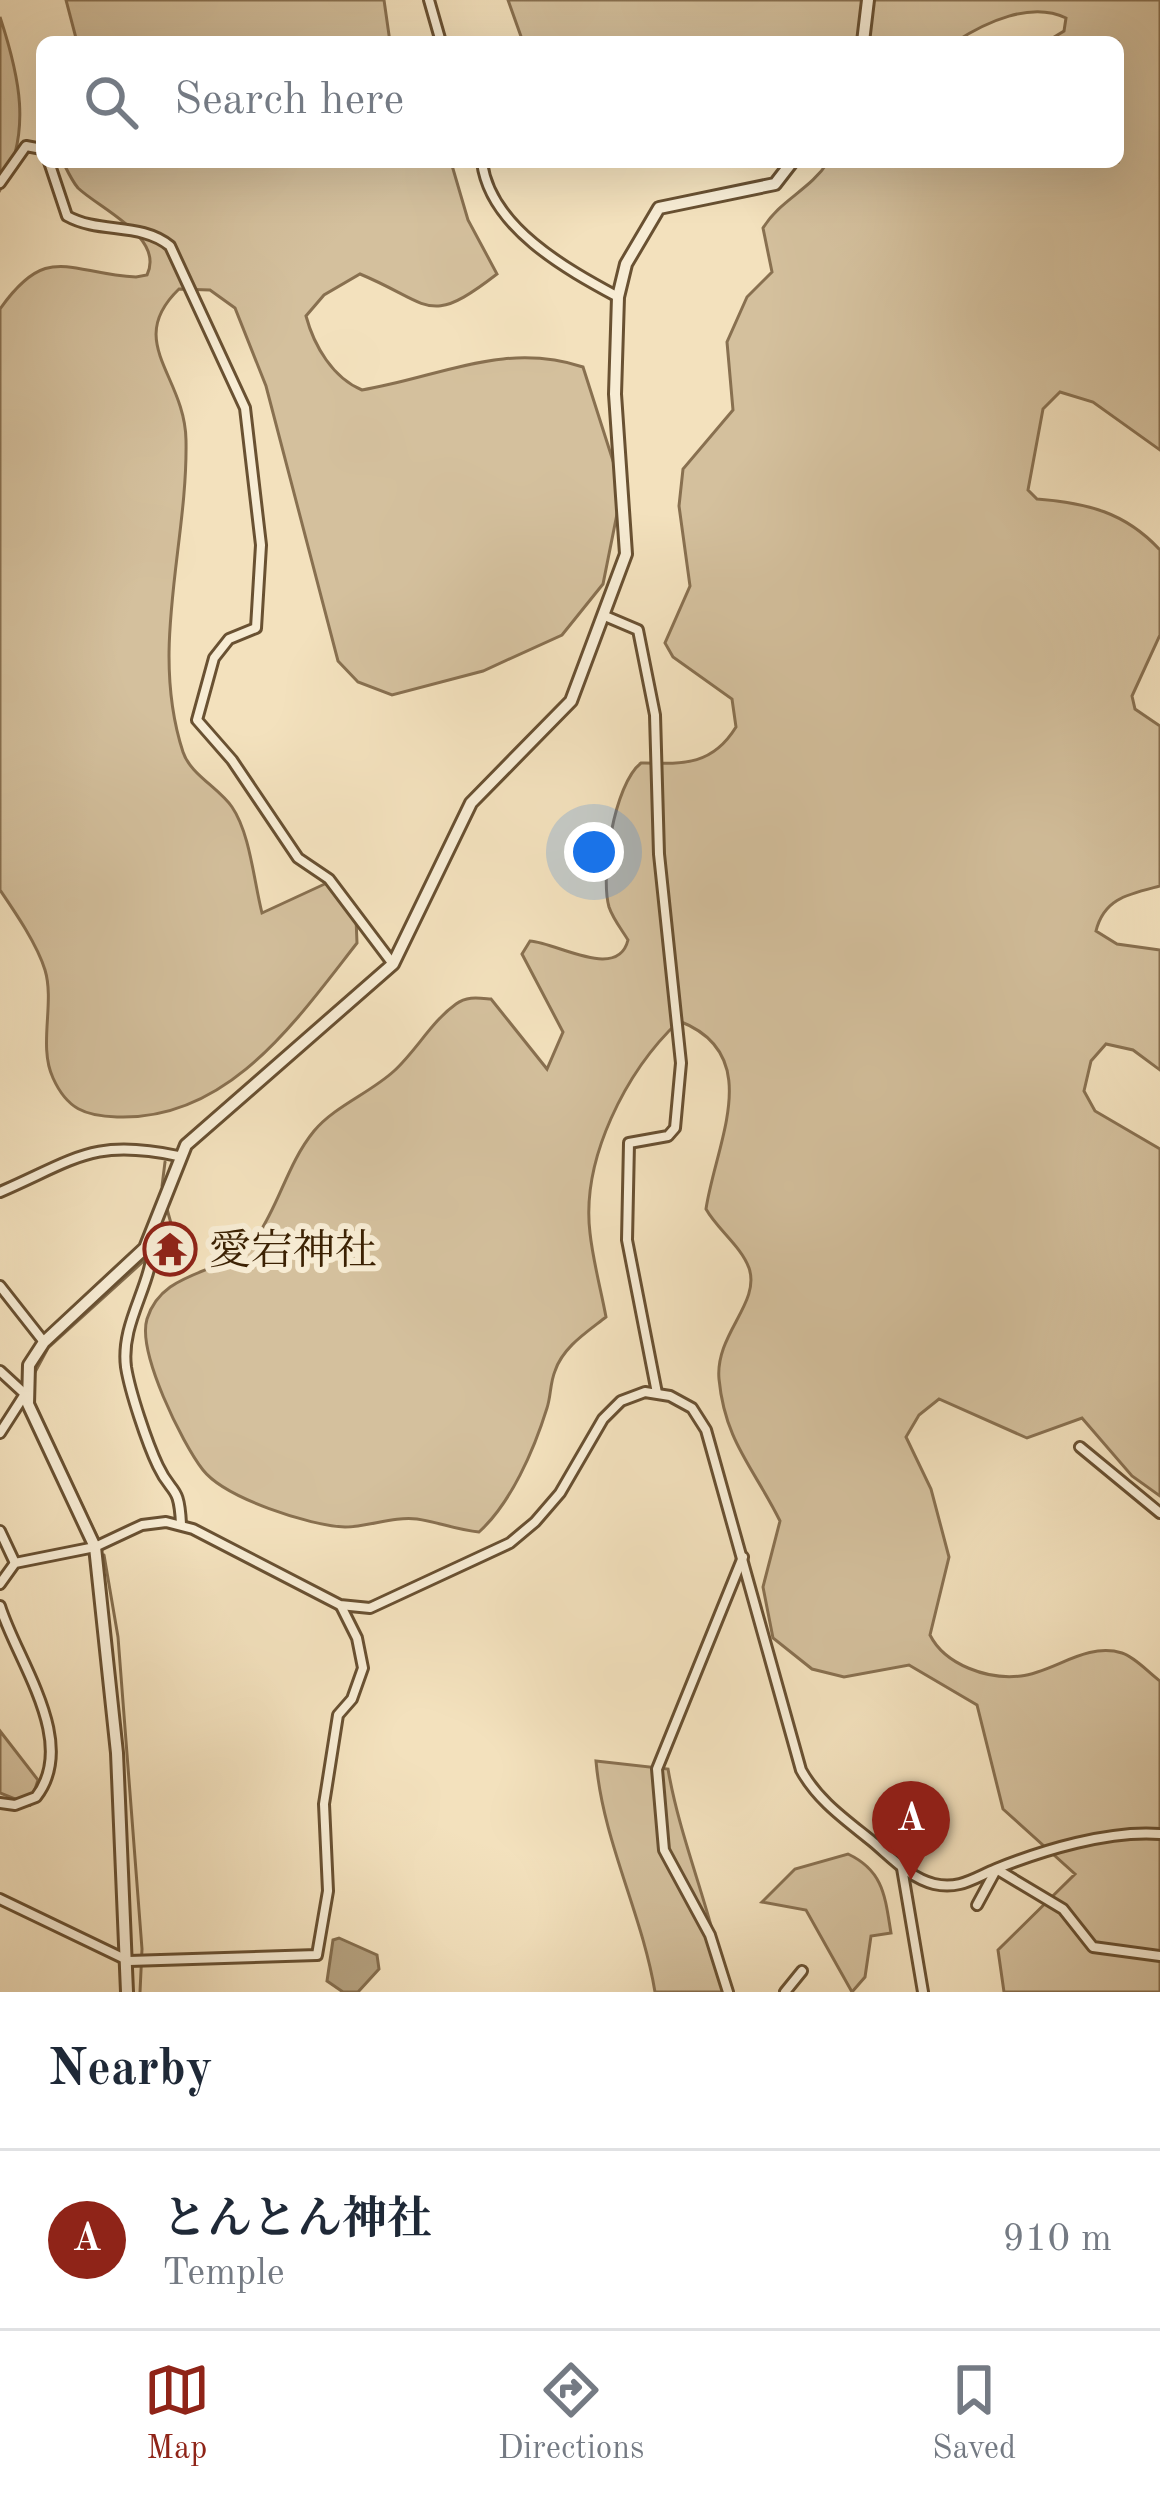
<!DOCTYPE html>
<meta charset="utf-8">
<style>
:root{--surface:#fff;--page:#f2f2f3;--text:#1f2937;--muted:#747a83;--line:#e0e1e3;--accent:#8f2418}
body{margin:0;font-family:"Old Standard TT","Noto Serif JP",serif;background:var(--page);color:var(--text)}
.you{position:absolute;left:594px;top:852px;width:42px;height:42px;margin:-30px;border:9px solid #fff;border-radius:50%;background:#1a73e8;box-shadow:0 0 0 18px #1a73e833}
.badge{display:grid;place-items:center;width:78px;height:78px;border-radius:50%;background:var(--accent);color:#fff;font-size:39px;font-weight:700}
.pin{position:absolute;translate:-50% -99px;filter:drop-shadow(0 3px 6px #0008)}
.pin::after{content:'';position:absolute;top:63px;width:42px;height:36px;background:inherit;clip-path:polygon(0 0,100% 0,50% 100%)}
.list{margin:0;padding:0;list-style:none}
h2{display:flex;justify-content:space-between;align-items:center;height:156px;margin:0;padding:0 48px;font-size:51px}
h2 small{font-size:39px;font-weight:400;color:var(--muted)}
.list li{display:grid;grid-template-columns:78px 1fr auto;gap:36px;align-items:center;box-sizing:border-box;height:180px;padding:0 48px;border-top:3px solid var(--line)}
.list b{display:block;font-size:45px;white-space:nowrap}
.list p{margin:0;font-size:39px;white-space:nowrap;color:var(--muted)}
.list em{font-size:39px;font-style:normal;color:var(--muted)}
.icon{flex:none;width:66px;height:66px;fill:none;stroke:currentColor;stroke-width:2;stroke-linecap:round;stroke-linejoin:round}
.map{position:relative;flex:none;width:1160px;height:1992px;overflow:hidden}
.search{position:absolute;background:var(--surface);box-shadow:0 12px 48px #0002;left:36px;right:36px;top:36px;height:132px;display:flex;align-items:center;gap:30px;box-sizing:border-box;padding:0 42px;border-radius:18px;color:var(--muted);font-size:45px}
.sheet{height:336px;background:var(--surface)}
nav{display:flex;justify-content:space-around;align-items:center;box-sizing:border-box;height:168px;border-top:3px solid var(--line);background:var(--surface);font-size:33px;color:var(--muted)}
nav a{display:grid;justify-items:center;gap:6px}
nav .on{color:var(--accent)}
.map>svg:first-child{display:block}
.green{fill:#d4c09d;stroke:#887050;stroke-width:3}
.water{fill:#b4a07e;stroke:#846d4d;stroke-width:3}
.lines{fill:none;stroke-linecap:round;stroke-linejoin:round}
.stream{stroke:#846d4d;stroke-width:3}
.minor-casing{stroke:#695132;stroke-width:14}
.tertiary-casing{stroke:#695132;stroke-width:16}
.minor{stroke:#f7ecd4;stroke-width:8}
.tertiary{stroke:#f7ecd4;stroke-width:10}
.labels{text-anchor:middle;stroke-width:12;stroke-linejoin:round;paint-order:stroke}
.poi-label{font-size:42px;fill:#3b2103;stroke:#f7ecd4;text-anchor:start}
</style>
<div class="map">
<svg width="1160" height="1992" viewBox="0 0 1160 1992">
<rect width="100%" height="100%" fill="#f3e1bd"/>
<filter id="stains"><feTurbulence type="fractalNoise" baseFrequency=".00167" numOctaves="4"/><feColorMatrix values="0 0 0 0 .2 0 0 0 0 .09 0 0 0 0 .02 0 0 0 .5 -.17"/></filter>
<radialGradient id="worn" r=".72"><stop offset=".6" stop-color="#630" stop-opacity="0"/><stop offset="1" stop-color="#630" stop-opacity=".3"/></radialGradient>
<g class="green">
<polygon points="66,0 384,0 390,42 77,42"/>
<path d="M508 0H1160V450L1093 402 1060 392 1043 409 1028 490 1037 499C1087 503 1125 512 1160 550V635L1132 696 1135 709 1160 726V886C1129 894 1104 898 1096 931L1117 944 1160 950V1070L1133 1050 1106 1044 1091 1061 1084 1091 1095 1111 1160 1149V1496L1132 1476 1082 1418 1027 1438 939 1399 919 1415 906 1437 931 1489 949 1557 930 1635C945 1665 988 1680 1021 1676 1054 1672 1086 1642 1122 1653 1135 1657 1149 1673 1160 1681V1992H1004L998 1950 1075 1874 1003 1809 977 1705 909 1665 844 1677 812 1669 773 1638 763 1587 780 1521C754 1468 725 1442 719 1379 715 1334 761 1303 749 1268 741 1246 717 1229 706 1209 716 1142 766 1054 679 1021 626 1071 581 1159 590 1233 593 1261 601 1290 606 1317 587 1332 563 1347 555 1371 550 1383 551 1396 547 1408 534 1450 511 1503 479 1532 457 1530 438 1522 417 1519 394 1516 368 1527 345 1527 310 1526 225 1498 203 1470 182 1443 137 1352 147 1319 164 1265 229 1278 258 1235 280 1202 288 1163 314 1131 335 1106 370 1093 394 1071 416 1051 432 1021 456 1004 467 996 478 998 491 999L547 1069 563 1032 522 954 530 941C558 943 618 981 628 940 622 930 613 919 609 907 600 875 614 784 641 763 683 764 712 766 736 727L732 699 673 657 665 643 690 586 679 506 683 469 733 410 727 342 747 297 772 272 763 228C780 200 810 190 828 162H1118V42H1046L1064 31 1066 18C1031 1 986 22 955 42H523Z"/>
<path d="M0 17C19 75 33 133 0 190Z"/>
<path d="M63 162H451L468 220 497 274C427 328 432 304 360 274L324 295 306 316C314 346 333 378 362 390 440 377 504 341 583 367L622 489 603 584 562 635 483 671 392 695 358 682 338 661 266 386 235 308 210 290 179 289C124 342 185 375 186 440 188 544 149 648 183 752 190 774 219 788 232 807 250 833 254 882 262 913L329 882 356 918 357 943C295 1022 228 1121 117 1117 85 1116 67 1109 53 1078 38 1046 55 1003 45 970 37 944 15 912 0 890V309C48 241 69 274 136 277L147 275C165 237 100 209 78 188 72 181 67 170 63 162Z"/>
<polygon points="0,1731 38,1780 30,1805 0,1793"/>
<path d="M596 1761 668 1769C681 1845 714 1915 726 1992H655C642 1913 603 1842 596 1761Z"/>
<path d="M848 1854C884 1871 885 1897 891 1933L871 1936 865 1977 852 1992 806 1910 762 1902 795 1869Z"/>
</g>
<polygon class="water" points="339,1938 377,1955 379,1969 358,1992 343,1992 327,1981 333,1940"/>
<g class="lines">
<g class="stream">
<polyline points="162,1186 165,1162"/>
<polyline points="156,1254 172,1227 167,1209"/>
<polyline points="34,1374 48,1348 147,1258"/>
<polyline points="33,1401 97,1537"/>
<polyline points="104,1555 118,1637 142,1949 140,1992"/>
</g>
<g class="minor-casing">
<g id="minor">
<polyline points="429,0 441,42"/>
<path d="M49 162 67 216C99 234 141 222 170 246L245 408 261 545 256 628 229 639 214 658 197 720 232 760 298 858 329 879 393 964"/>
<path d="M482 162C490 227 566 269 618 297"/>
<polyline points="0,183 26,146 42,149"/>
<polyline points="605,616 638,630 655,715 659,854 681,1063 675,1128 668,1136 629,1143 627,1240 657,1393"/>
<path d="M0 1192C76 1159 93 1138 178 1156"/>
<path d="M152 1239C156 1281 120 1320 126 1367 130 1392 147 1443 158 1466 172 1496 179 1483 181 1524"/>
<polyline points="0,1286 44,1342"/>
<polyline points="0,1371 25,1394 0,1433"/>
<polyline points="1080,1447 1160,1513"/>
<polyline points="0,1531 15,1563"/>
<path d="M0 1584 15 1563 95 1547 142 1525 166 1522 193 1529 340 1605 370 1608 510 1543 535 1522 560 1493 603 1419 621 1401 645 1392 670 1396 692 1408 706 1430 801 1770C818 1801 846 1820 873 1842 892 1858 910 1878 934 1884 959 1890 974 1878 996 1869 1043 1850 1109 1830 1160 1834"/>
<path d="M0 1606C17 1661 79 1742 36 1797L15 1805 0 1803"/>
<polyline points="902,1868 923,1992"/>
<polyline points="998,1870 1063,1909 1093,1947 1160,1956"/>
<polyline points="0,1899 129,1961 317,1955 328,1891 324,1804 335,1734 338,1715 352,1699 363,1668 357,1638 341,1606"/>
<polyline points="977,1905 996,1870"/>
<polyline points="728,1992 710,1935 664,1850 657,1769 743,1557"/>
<polyline points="785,1992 802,1971"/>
</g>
</g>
<g class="tertiary-casing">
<g id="tertiary">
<polyline points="863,42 868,0"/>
<polyline points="127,1992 117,1753 95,1547 28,1404 29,1365 44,1342 145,1248 186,1145 393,964 471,803 571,701 626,554 615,394 618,297 626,264 659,208 775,184 792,162"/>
</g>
</g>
<use href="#minor" class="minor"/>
<use href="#tertiary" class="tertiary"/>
</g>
<defs>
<g id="temple-ring" transform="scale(2.7)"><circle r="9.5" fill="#f7ecd4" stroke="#8f2418" stroke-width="1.5"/><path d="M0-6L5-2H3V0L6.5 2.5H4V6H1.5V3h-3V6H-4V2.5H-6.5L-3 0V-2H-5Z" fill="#8f2418"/></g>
</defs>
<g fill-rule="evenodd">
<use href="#temple-ring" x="170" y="1249"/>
</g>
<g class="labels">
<g class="poi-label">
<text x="209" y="1264">愛宕神社</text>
</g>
</g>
<rect width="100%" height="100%" filter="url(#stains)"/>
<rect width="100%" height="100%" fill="url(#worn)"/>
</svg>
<div class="you"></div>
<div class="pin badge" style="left:911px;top:1880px">A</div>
<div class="search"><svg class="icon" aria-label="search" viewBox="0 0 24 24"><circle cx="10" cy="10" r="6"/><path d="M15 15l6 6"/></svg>Search here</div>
</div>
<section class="sheet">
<h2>Nearby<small></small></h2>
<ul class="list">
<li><span class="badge">A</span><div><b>とんとん神社</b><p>Temple</p></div><em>910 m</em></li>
</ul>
</section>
<nav>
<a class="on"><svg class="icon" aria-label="map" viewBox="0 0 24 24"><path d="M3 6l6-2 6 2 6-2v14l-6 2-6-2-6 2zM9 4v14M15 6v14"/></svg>Map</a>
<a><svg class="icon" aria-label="directions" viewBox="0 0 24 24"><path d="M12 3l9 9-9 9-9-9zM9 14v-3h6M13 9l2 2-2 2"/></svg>Directions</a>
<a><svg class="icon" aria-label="saved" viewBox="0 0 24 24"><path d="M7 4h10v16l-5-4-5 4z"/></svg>Saved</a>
</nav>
